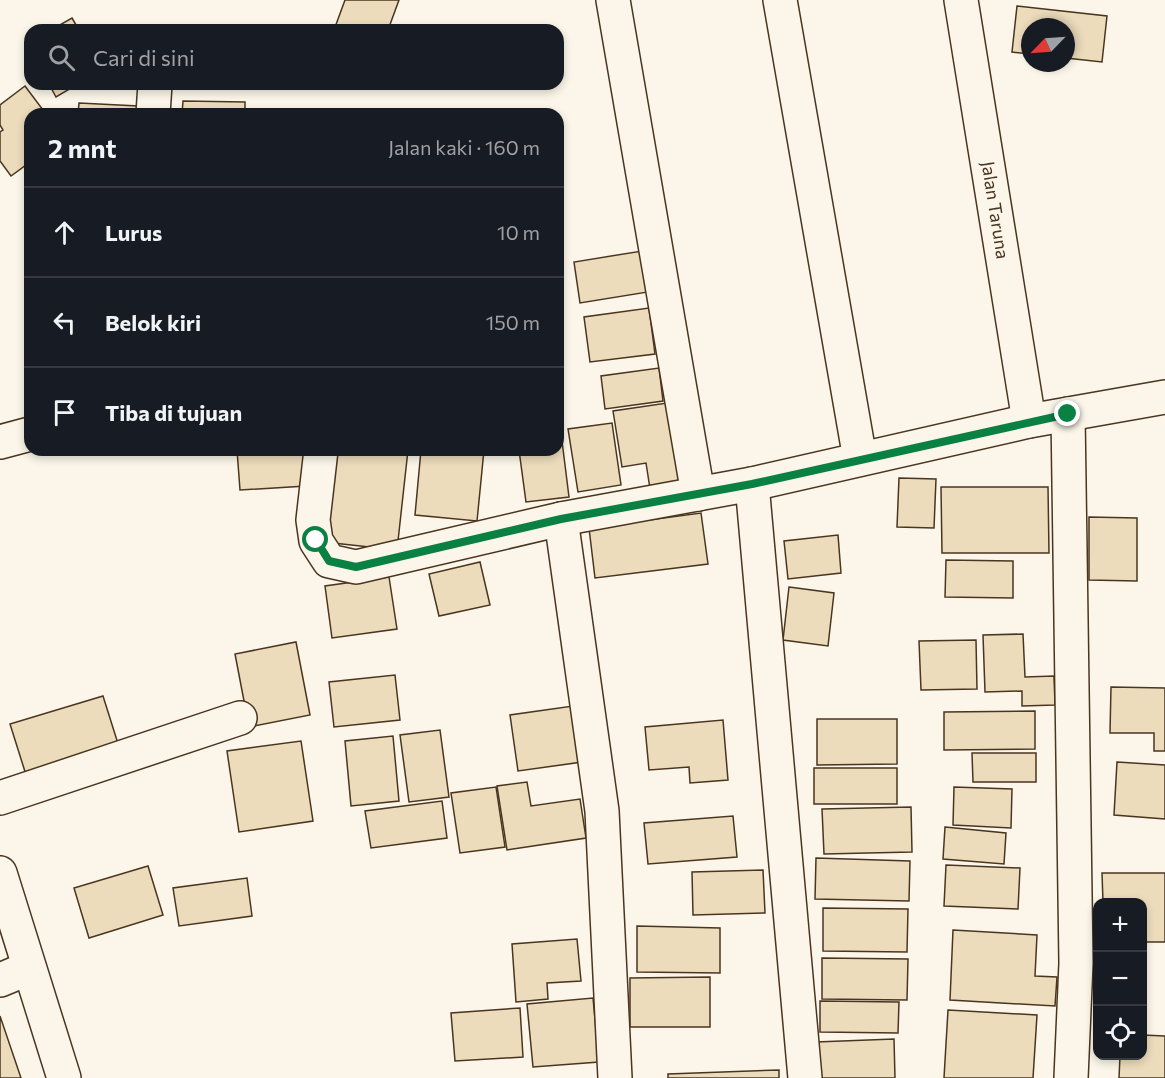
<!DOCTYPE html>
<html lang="id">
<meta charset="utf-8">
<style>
:root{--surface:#171b24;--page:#20242c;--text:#f1f3f6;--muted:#9ea1a6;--line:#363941}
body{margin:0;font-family:Commissioner,sans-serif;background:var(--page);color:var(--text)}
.controls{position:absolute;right:18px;bottom:18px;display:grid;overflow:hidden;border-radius:12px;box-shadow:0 3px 9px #0003}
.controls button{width:54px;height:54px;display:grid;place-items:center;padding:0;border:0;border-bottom:2px solid var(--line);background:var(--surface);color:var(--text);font:30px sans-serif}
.compass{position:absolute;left:1021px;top:18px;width:54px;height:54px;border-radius:50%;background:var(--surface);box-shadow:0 3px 9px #0003;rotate:245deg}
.stop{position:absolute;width:18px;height:18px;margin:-14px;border:4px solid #0b8043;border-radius:50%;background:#fff}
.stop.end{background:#0b8043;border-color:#fff;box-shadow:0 2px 6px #0008}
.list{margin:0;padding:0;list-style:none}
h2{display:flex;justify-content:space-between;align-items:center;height:78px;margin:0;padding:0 24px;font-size:26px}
h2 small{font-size:20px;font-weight:400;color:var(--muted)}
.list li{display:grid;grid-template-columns:39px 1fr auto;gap:18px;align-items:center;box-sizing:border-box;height:90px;padding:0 24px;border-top:2px solid var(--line)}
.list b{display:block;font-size:22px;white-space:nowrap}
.list em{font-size:20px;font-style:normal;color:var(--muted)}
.icon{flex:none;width:33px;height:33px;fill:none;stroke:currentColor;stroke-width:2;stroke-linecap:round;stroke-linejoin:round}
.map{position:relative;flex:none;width:1165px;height:1078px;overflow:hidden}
.search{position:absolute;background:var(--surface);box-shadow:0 3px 9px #0003;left:24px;top:24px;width:540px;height:66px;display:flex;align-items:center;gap:15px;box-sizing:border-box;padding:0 21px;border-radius:18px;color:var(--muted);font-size:22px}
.panel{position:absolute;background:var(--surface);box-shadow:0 3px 9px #0003;left:24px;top:108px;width:540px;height:348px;border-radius:18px}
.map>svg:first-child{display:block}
.building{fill:#ecdcbc;stroke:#4a3520;stroke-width:1.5}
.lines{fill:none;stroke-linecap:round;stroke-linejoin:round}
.minor-casing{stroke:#4a3520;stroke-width:36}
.minor{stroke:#fbf6e9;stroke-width:33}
.route{stroke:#0b8043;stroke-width:8}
.labels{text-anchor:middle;stroke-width:4.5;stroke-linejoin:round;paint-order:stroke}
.street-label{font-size:18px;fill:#4a3520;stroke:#fbf6e9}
</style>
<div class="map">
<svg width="1165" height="1078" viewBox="0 0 1165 1078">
<rect width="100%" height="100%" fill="#fbf6e9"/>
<g class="building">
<polygon points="345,0 399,0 388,30 334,30"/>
<polygon points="1017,6 1107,16 1102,62 1066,58 1066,27 1030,27 1030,54 1012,52"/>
<polygon points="72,18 79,30 51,30"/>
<polygon points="49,84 78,84 56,97"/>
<polygon points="25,86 46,114 30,114 30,162 11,176 0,161 0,132 3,130 0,125 0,105"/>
<polygon points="183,101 245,102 245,114 182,114"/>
<polygon points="79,103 138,106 138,114 78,114"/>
<polygon points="642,251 648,292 580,303 574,262"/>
<polygon points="649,308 655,354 590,362 584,317"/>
<polygon points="659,368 663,401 605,409 601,376"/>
<polygon points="667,403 681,491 651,495 646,463 622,467 613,411"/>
<polygon points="612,423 621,485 578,492 568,429"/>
<polygon points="561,433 569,497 526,502 519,450 558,450 558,434"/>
<polygon points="237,450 304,450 306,486 240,490"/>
<polygon points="334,450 408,450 397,550 324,542"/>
<polygon points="421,450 484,450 477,521 415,515"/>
<polygon points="899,478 936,479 934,528 897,527"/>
<polygon points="941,487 1048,487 1049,553 942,553"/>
<polygon points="701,513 708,564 595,578 589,528"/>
<polygon points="1089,517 1137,518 1137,581 1089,580"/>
<polygon points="838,535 841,573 788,579 784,541"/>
<polygon points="946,560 1013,561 1013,598 945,597"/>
<polygon points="480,562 490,605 439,616 429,574"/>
<polygon points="389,577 397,629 332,638 325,586"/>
<polygon points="789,587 834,593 828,646 783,640"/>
<polygon points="1023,634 1025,677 1054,676 1055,705 1022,706 1022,691 985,692 983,635"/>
<polygon points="976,640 977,689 921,690 919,641"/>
<polygon points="296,642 310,715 249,727 235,654"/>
<polygon points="395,675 400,720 334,727 329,682"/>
<polygon points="1111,687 1165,688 1165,751 1154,751 1154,733 1110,733"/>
<polygon points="103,696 120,750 27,778 10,724"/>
<polygon points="573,706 582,762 518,771 510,715"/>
<polygon points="1035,711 1035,749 944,750 944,712"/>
<polygon points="817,719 897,719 897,764 817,765"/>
<polygon points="723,720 728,780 690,783 689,767 649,770 645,727"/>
<polygon points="440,730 449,797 409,802 400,735"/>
<polygon points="393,736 399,801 351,806 345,741"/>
<polygon points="301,741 313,821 239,832 227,751"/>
<polygon points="972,753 1036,753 1036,782 973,782"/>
<polygon points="1117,762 1165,765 1165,819 1114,815"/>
<rect x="814" y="768" width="83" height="36"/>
<polygon points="527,782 531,806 580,799 586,838 507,850 497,786"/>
<polygon points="496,787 505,847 460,853 451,793"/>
<polygon points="954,787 1012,789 1011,828 953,825"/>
<polygon points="442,801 447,838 371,848 365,811"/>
<polygon points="911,807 912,852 824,854 822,809"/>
<polygon points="733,816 737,857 648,864 644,823"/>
<polygon points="945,827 1006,833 1004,864 943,859"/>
<polygon points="816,858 910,861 909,901 815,899"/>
<polygon points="946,865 1020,868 1018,909 944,906"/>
<polygon points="148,866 163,915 89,938 74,888"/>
<polygon points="763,870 765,913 693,915 692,872"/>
<polygon points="1102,873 1165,873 1165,942 1142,942 1142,902 1103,902"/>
<polygon points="247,878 252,916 179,926 173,888"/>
<polygon points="823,908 908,909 907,952 823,951"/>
<polygon points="637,926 720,928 720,973 637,972"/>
<polygon points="953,930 1037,935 1035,976 1057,977 1055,1006 950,1000"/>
<polygon points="577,939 581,981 547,983 548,999 516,1002 512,944"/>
<polygon points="822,958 908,959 907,1000 822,999"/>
<polygon points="710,977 710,1027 630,1027 630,978"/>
<polygon points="593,998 599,1062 533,1067 527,1004"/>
<polygon points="820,1001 899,1002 898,1033 820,1032"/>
<polygon points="520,1008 523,1057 455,1061 451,1013"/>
<polygon points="948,1010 1037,1015 1033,1078 944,1078"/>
<polygon points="0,1016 21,1078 0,1078"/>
<polygon points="1142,1035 1165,1036 1165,1078 1119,1078 1120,1056 1142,1056"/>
<polygon points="894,1039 895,1078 817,1078 816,1042"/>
<polygon points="779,1070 779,1078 668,1078 668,1074"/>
</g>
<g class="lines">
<g class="minor-casing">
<g id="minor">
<polyline points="613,0 698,494"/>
<polyline points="780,0 860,459"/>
<polyline points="961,0 1029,421"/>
<polyline points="153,114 155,84"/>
<polyline points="1068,414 1076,963 1071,1078"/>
<polyline points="0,442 30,434"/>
<polyline points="321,450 313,520 316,541 329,561 356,567 561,519 752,484 1029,421 1165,397"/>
<polyline points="752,484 805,1078"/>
<polyline points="561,519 602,811 615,1078"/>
<polyline points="0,798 240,718"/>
<polyline points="0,873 64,1078"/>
<polyline points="0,980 29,968"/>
</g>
</g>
<use href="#minor" class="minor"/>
</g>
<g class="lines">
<polyline class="route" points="316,540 329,561 356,567 561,519 752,484 1068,414"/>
</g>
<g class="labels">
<g class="street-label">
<text transform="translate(995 210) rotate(81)" y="6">Jalan Taruna</text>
</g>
</g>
</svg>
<div class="controls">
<button>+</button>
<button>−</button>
<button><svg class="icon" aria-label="locate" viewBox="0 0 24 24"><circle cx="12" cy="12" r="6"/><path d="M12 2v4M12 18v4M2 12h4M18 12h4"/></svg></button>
</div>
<svg class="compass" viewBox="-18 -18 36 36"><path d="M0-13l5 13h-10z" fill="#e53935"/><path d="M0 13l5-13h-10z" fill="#9ea1a6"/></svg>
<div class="stop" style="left:316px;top:540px"></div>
<div class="stop end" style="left:1068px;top:414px"></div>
<div class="search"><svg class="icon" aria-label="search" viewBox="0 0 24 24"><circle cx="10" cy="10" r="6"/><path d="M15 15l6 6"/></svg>Cari di sini</div>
<section class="panel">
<h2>2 mnt<small>Jalan kaki · 160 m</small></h2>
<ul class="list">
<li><svg class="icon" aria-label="ahead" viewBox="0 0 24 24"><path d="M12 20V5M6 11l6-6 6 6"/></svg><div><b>Lurus</b></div><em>10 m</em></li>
<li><svg class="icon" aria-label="left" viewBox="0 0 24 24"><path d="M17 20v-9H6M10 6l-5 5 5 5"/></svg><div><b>Belok kiri</b></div><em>150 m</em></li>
<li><svg class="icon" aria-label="arrive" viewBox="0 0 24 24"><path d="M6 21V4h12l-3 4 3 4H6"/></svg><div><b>Tiba di tujuan</b></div></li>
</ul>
</section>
</div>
